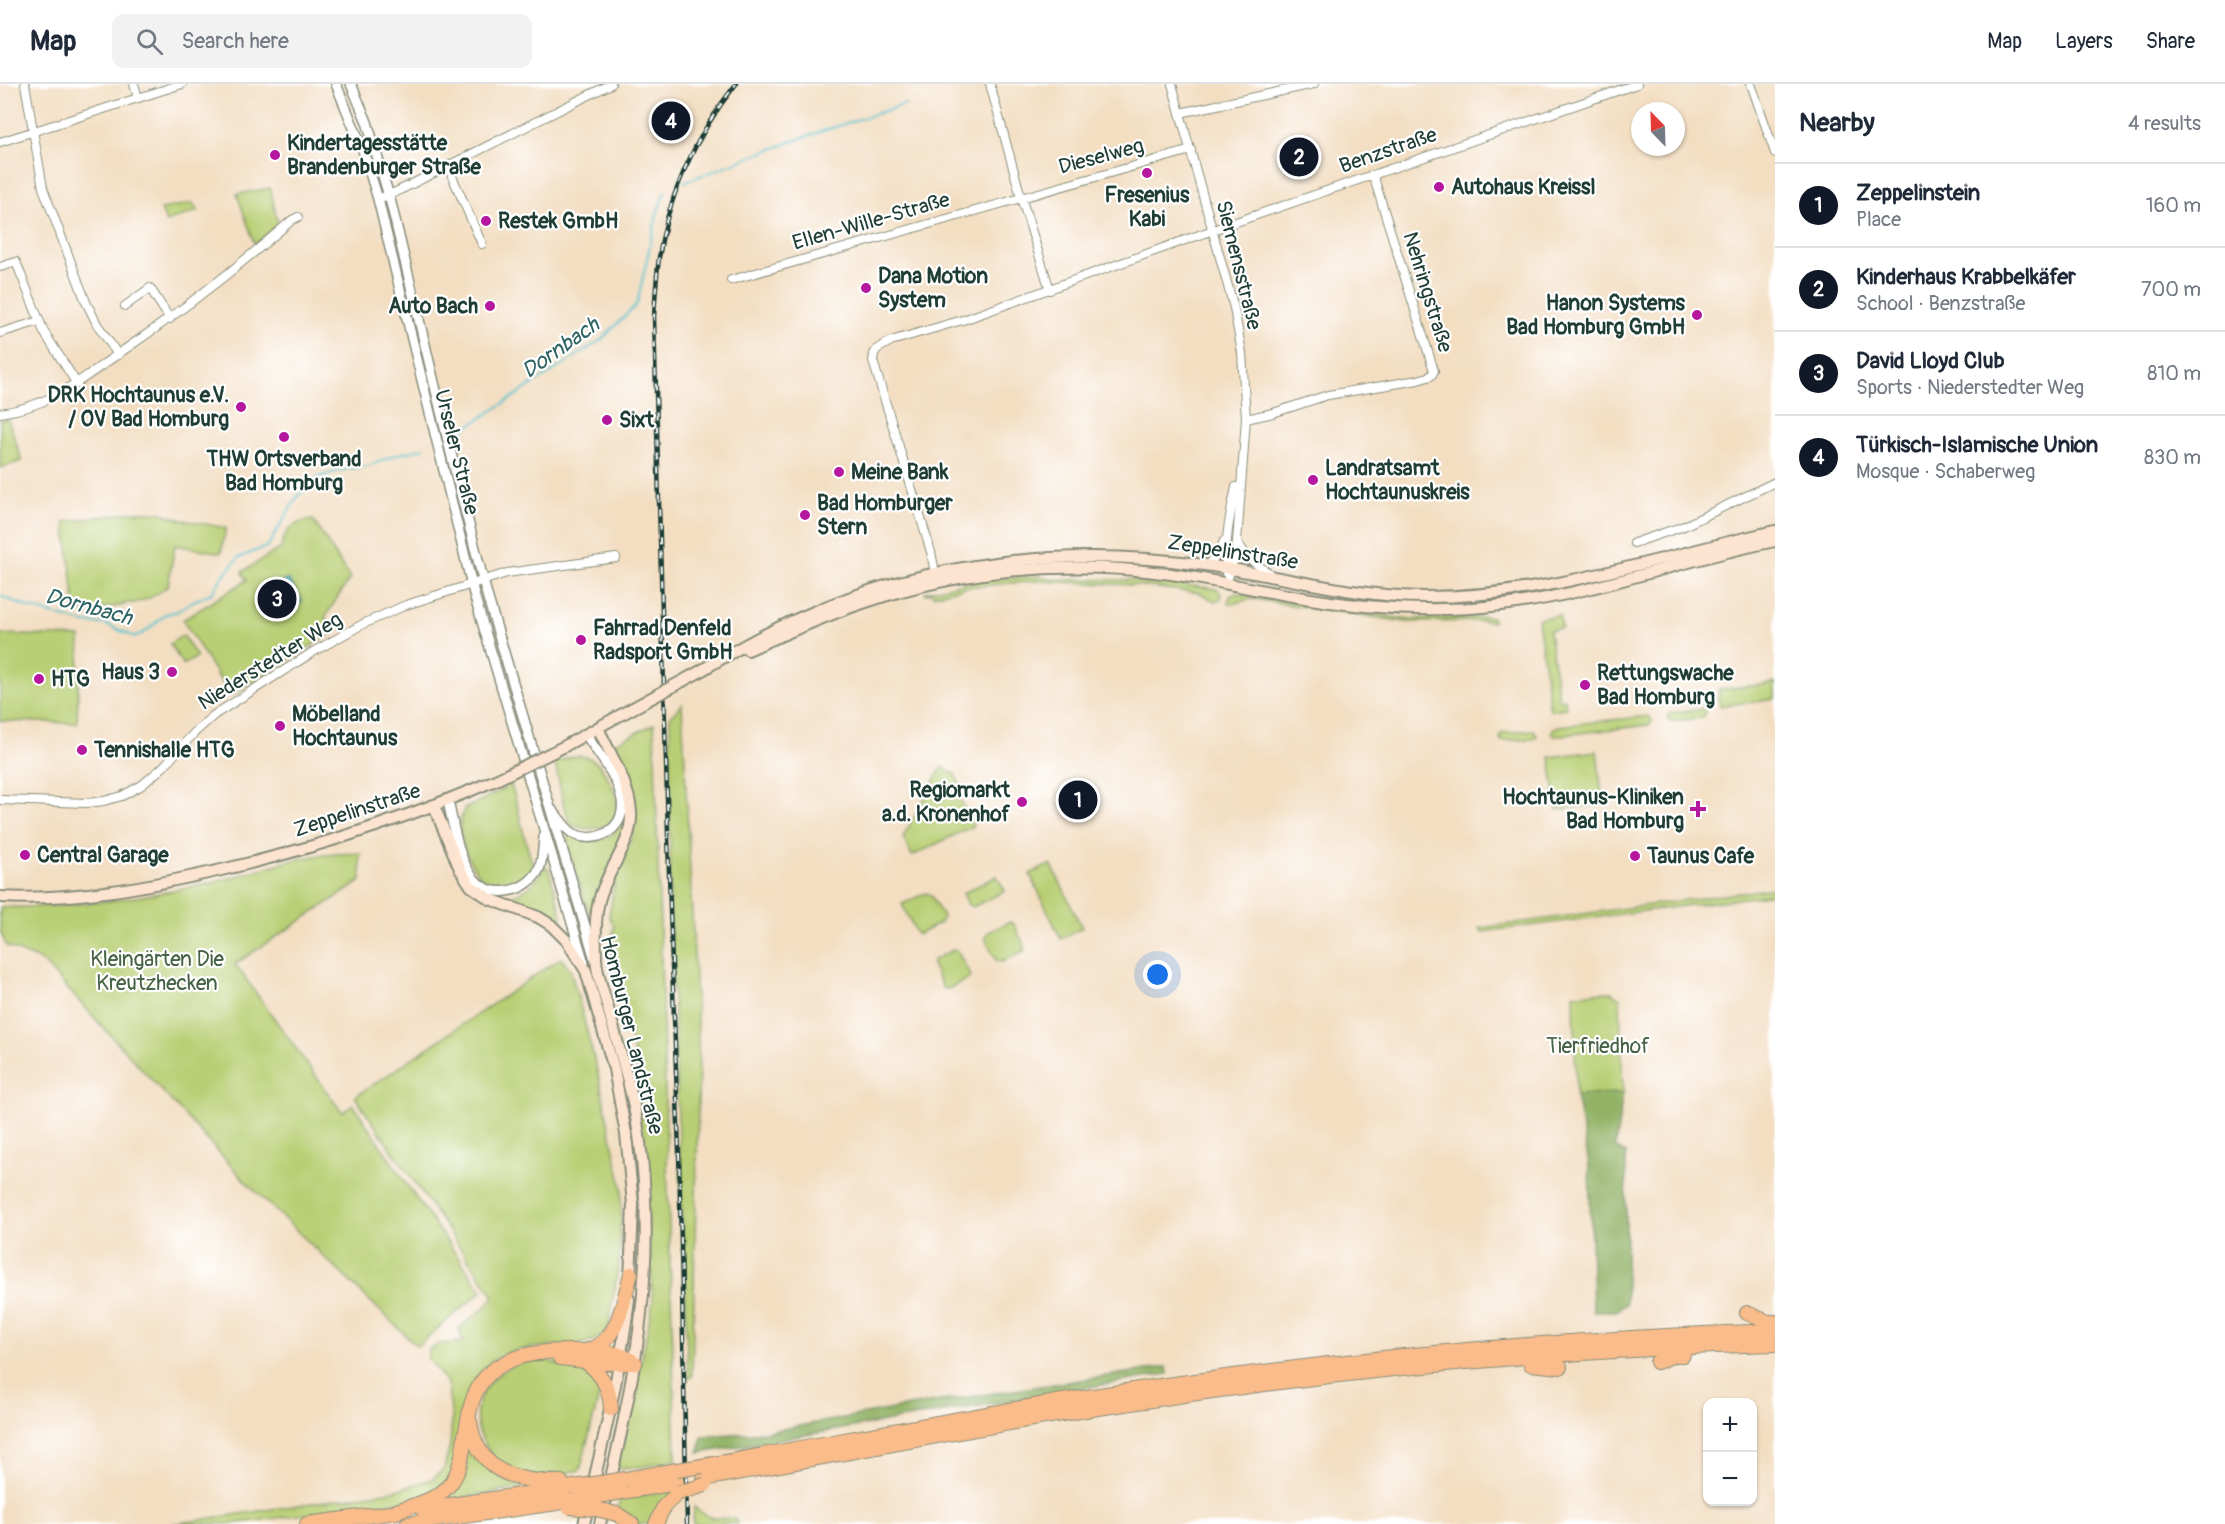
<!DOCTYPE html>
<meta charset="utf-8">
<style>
:root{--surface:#fff;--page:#f2f2f3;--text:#1f2937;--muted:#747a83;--line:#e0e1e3;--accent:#111827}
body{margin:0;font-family:Pangolin,sans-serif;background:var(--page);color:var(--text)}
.controls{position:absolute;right:18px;bottom:18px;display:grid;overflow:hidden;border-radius:12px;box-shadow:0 2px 4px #0004}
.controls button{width:54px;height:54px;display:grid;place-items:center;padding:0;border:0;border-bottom:2px solid var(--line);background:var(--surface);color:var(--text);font:30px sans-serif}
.compass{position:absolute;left:1631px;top:18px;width:54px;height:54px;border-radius:50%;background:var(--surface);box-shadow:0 2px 4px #0004;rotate:337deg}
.you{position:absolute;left:1158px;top:891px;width:21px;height:21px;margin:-15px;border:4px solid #fff;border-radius:50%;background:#1a73e8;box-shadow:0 0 0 9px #1a73e833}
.badge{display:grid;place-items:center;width:39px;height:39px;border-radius:50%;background:var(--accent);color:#fff;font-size:20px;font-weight:700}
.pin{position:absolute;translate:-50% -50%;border:3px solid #fff;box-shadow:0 2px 6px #0006}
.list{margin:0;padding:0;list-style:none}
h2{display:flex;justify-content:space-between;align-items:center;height:78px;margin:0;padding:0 24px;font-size:26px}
h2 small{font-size:20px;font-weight:400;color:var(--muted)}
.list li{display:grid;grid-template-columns:39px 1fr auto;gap:18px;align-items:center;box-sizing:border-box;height:84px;padding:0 24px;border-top:2px solid var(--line)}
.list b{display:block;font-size:22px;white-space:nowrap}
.list p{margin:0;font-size:20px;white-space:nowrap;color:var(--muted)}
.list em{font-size:20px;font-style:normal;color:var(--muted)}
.icon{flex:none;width:33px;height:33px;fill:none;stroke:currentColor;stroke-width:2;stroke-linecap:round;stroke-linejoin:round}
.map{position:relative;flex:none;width:1775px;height:1440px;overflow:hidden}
header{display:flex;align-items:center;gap:36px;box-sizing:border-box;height:84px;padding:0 30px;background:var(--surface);border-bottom:2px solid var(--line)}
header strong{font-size:28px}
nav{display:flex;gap:33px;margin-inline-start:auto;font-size:21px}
.search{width:420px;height:54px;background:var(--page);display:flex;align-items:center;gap:15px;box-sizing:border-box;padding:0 21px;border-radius:12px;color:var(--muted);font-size:22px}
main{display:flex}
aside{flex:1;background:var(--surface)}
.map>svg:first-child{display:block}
.green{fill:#b9cf74;stroke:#6c8654;stroke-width:1.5}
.forest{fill:#92b266;stroke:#58784d;stroke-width:1.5}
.water{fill:#55c1ce;stroke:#3a7f81;stroke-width:1.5}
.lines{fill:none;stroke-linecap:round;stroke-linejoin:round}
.stream{stroke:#55c1ce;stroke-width:2}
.minor-casing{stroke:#898e7b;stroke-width:10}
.tertiary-casing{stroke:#898e7b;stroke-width:12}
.secondary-casing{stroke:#898e7b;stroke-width:14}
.motorway-casing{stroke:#898e7b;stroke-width:16}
.minor{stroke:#fff;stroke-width:8}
.tertiary{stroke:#fff;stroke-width:9}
.secondary{stroke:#fde4d0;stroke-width:10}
.motorway{stroke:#f9bc8a;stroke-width:14}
.rail-casing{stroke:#1f3d34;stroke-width:4.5}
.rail{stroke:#fff;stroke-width:2;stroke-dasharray:7;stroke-linecap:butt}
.secondary-bridge-casing{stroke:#898e7b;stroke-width:14;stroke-linecap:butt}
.motorway-bridge-casing{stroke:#898e7b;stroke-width:16;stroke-linecap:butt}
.secondary-bridge{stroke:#fde4d0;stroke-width:10}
.motorway-bridge{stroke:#f9bc8a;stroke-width:14}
.poi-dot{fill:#b5179e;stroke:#fff;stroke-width:2}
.labels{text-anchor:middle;stroke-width:4.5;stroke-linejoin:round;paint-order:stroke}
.poi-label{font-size:21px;font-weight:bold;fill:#1f3d34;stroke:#fff;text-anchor:start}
.street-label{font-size:21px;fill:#1f3d34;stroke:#fff}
.park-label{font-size:21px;fill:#466244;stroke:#fff}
.water-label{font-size:22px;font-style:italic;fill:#2f6562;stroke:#fff}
</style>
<header>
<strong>Map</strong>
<div class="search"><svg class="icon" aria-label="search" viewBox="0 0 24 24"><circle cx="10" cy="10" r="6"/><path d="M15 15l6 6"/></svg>Search here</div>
<nav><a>Map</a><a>Layers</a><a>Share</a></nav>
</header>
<main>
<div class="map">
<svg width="1775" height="1440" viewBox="0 0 1775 1440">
<rect width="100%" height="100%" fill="#fff"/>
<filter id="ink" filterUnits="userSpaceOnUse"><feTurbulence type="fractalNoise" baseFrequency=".0167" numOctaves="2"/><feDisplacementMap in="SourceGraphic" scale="12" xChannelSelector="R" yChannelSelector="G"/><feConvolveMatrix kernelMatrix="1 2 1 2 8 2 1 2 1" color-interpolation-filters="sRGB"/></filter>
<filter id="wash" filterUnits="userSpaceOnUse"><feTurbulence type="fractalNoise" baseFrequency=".008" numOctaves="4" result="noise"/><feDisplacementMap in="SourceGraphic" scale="24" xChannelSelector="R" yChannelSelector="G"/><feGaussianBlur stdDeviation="1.35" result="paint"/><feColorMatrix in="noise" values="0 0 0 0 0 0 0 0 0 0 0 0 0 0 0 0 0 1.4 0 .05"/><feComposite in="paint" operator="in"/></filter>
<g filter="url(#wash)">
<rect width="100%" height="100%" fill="#f3dec2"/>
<g class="green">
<polygon points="270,104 278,140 255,161 237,110"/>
<polygon points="193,119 197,127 166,138 161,125"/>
<polygon points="8,335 22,377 0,384 0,336"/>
<path d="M134 428H159L179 435 226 444 221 469 175 461 168 502C156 511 141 521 124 519V521L76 529 65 438Z"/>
<path d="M313 436 350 494 325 533 334 548 230 612 183 536 247 496 242 488 281 464C285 444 294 438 313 436Z"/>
<polygon points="1039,492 1050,495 1141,496 1217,505 1220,508 1221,514 1216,518 1200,509 1134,501 1035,497 967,503 933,511 932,508 926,510 925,508 977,496"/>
<polygon points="1236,509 1405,535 1488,533 1492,533 1493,537 1406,538 1252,515 1230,520 1228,519 1230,512"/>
<polygon points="1559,531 1562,544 1549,546 1559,616 1565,615 1566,624 1550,626 1538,535"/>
<polygon points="0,550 80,553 77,639 0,637"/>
<polygon points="183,551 197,573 183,581 170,560"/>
<polygon points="1775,599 1775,615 1720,622 1718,606"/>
<polygon points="682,620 699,978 692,1293 688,1294 670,825 670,633"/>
<polygon points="1701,625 1705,626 1705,631 1702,634 1673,637 1668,636 1668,631 1671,629"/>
<polygon points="1648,632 1652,637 1649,641 1554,652 1551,648 1554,644 1558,642"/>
<polygon points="654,640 676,1376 640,1383 616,1384 640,1283 653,1217 636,980 611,869 614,842 609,832 616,791 631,755 635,731 634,710 614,667 615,659"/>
<polygon points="1534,646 1537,652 1533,655 1501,657 1500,652 1503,649"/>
<polygon points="1597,667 1603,720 1557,726 1550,673"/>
<path d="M579 672C584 673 589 673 593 676 600 680 604 687 608 694 629 730 612 754 571 741L564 723 555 679 567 674Z"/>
<polygon points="942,683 955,690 961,703 959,713 973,742 912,772 903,753"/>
<path d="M511 701C521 728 523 757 534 783 500 832 463 784 460 743 460 737 463 730 464 725Z"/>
<path d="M626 730C625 758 604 799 593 826L589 830 567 760 569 753 571 751C598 761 614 758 626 730Z"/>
<path d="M360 769 361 797 235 880 338 1023 343 1028 353 1020 409 1104 482 1207 417 1262 247 1099 42 877 6 862 0 846V823C74 825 150 813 222 796 251 789 280 777 310 773 326 770 343 770 360 769Z"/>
<polygon points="1051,780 1082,844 1061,855 1030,790"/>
<path d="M544 782 549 786 562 831 561 843 537 828 496 812C520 814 535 803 544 782Z"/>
<polygon points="997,792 1005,807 973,823 968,821 963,809"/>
<polygon points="1775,804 1775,810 1482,848 1480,844"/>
<polygon points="926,809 931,811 943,833 940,839 917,851 902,820"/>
<polygon points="1009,838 1014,840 1025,863 1024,867 1002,878 997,877 985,854 987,849"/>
<polygon points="953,866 958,868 970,891 968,895 948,905 943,904 932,881 933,876"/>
<path d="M561 874 570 885 579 917 598 990 622 1104 619 1180 608 1245C584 1277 517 1246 482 1286 462 1308 462 1336 457 1364 456 1371 457 1381 454 1387 447 1401 432 1409 419 1415L232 1440H172L393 1407 432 1395 444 1385 450 1361 452 1334 447 1299 428 1274V1266L440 1260 463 1258 459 1244 486 1223 494 1212 355 1013Z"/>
<polygon points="1611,908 1620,914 1623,1009 1576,1011 1574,910"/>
<path d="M546 1276 592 1292 601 1304 580 1386C557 1392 526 1396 504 1384 495 1380 489 1367 484 1359 465 1325 485 1292 519 1279 527 1276 537 1277 546 1276Z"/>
<path d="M469 1349C487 1383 489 1392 528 1403L440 1417Z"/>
<polygon points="674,1406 652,1440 637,1440 618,1426 620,1415"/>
<path d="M694 1423C710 1436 714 1435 735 1434L737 1440H693Z"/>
</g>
<g class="forest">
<polygon points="1623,1009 1615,1064 1626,1069 1626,1220 1616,1227 1593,1227 1589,1080 1576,1011"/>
<polygon points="1167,1283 1168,1290 699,1369 702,1352 766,1348 915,1321"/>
</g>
<polygon class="water" points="288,495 302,517 293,522 279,501"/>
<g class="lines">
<g class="stream">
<polyline points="684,98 801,54 906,20"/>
<polyline points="458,349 601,256 637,220 657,130 665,107"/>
<polyline points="0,512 27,523 84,539 105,540 135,553 145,548 166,530 178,527 191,518 212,509 222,493 238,474 268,462 297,413 316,394 338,387 371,381 395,371 424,364"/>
</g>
</g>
</g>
<g filter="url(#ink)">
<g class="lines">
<g class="minor-casing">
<g id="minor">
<polyline points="25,0 43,104 86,218 97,240 118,271"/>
<polyline points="134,0 138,14"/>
<polyline points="990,0 1021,113 1050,206"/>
<polyline points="1172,0 1234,224 1242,269 1246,335 1237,458 1235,472 1226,500"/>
<polyline points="1751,0 1775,69"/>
<polyline points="1180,29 1314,0"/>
<polyline points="0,58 182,0"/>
<polyline points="448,83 482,160"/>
<polyline points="378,115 396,108 611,0"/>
<polyline points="0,183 16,178 44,248 77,300"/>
<polyline points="731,196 1191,66"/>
<polyline points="125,222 150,204 170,235"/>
<polyline points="0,249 39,237"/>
<path d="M0 329C52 322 80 296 121 268 181 228 237 184 292 136L298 133"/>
<polyline points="1246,335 1273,329 1328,311 1418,296 1431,292 1434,287 1373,91"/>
<polyline points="1237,458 1248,474 1270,490"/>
<polyline points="1634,459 1684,442 1775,398"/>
<polyline points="1207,481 1219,469 1224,457"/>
<path d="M1226 489C1224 460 1230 431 1236 403"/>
<polyline points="936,494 931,468 873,277 874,270 877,265 891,257 966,235 1213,146 1637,0"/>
<polyline points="0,716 87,719 104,717 122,712 142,701 163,683 194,649 214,631 313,568 363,540 406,521 507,489 616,474"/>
</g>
</g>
<g class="tertiary-casing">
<g id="tertiary">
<polyline points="336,0 363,66 378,115 475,514 584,879"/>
<polyline points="351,0 367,38 391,119 456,390 487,511 594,872"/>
<path d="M448 717C454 742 457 776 475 796 492 816 528 808 539 785 543 775 543 764 544 753"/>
<path d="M553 727C560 735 566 747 576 751 600 760 626 743 622 716 618 692 598 671 586 650"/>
</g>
</g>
<g class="secondary-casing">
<g id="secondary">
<path d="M748 566C787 549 825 531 866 518 961 486 1063 476 1163 489 1206 494 1249 505 1293 512 1343 521 1394 526 1445 525 1561 524 1664 479 1775 457"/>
<path d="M699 588C732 568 766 548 802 533 928 476 1069 462 1205 481 1279 491 1351 513 1426 513 1545 513 1659 473 1775 447"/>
<path d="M598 644C610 670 629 699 631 728 633 760 606 786 599 817 594 836 596 856 596 875 597 893 605 911 609 928 620 968 633 1009 639 1051 659 1189 632 1307 600 1440"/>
<polyline points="563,663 624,629"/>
<polyline points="434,722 460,785 471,802 490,815 538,833 551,841 567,857 586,887 614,985 626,1050 633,1120 630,1197"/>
<path d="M0 813C73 817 146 803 217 787 313 765 408 734 498 695"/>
<path d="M584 1440C601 1365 620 1291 629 1215"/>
</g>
</g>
<g class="motorway-casing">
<g id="motorway">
<polyline points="1747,1229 1768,1238 1775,1238"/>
<path d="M586 1267C620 1257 622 1219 631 1190"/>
<polyline points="560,1274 602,1279 635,1279"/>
<path d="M586 1278C602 1290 610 1304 611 1325"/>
<polyline points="1657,1278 1674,1271 1683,1271"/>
<polyline points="1531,1280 1560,1283"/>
<path d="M470 1338C478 1389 516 1398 561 1398"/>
<path d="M702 1382C871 1352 1040 1317 1211 1295 1398 1269 1586 1254 1775 1247"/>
<polyline points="626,1395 677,1386"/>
<path d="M704 1395C837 1371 971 1344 1105 1323 1326 1288 1551 1266 1775 1260"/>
<polyline points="622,1408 678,1399"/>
<polyline points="422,1425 574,1403"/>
<path d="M390 1429C410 1422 438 1417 451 1399 461 1385 463 1367 465 1351 468 1339 469 1326 473 1315 487 1274 531 1267 569 1267 590 1267 618 1265 635 1279"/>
<polyline points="617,1430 632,1440"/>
<polyline points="307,1440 397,1428"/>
<polyline points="407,1440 571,1417"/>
<polyline points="656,1440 664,1422 678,1409"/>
</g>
</g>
<use href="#minor" class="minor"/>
<use href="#tertiary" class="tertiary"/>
<use href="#secondary" class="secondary"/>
<use href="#motorway" class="motorway"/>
<g class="rail-casing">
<path id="rail" d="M687 1440 679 1068 670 825 654 233C655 216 656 199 658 182 665 117 695 52 736 0"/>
</g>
<use href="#rail" class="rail"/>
<g class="secondary-bridge-casing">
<g id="secondary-bridge">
<polyline points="624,629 699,588"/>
<polyline points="498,695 563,663"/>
</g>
</g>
<g class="motorway-bridge-casing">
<g id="motorway-bridge">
<polyline points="677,1386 702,1382"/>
<polyline points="574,1403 626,1395"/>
<polyline points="678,1409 705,1401"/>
<polyline points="571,1417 622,1408"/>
<polyline points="569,1423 596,1425 617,1430"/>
</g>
</g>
<use href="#secondary-bridge" class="secondary-bridge"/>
<use href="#motorway-bridge" class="motorway-bridge"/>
</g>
</g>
<g class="poi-dot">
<circle cx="275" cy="71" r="6"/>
<circle cx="1147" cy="89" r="6"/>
<circle cx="1439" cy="103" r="6"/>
<circle cx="486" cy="137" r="6"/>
<circle cx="866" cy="204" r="6"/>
<circle cx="490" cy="222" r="6"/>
<circle cx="1697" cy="231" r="6"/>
<circle cx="241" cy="323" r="6"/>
<circle cx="607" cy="336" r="6"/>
<circle cx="284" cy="353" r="6"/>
<circle cx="839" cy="388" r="6"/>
<circle cx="1313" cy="396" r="6"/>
<circle cx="805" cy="431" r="6"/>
<circle cx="581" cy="556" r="6"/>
<circle cx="172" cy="588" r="6"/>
<circle cx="39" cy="595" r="6"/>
<circle cx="1585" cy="601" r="6"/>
<circle cx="280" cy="642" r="6"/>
<circle cx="82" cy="666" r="6"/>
<circle cx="1022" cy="718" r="6"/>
<path d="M1695 716h6v6h6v6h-6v6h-6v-6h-6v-6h6z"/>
<circle cx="25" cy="771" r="6"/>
<circle cx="1635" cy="772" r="6"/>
</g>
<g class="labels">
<g class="poi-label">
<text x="287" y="66">Kindertagesstätte<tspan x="287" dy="24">Brandenburger Straße</tspan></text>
<text x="1451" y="110">Autohaus Kreissl</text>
<text x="1147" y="118" text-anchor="middle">Fresenius<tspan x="1147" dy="24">Kabi</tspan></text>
<text x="498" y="144">Restek GmbH</text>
<text x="878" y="199">Dana Motion<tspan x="878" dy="24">System</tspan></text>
<text x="1685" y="226" text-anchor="end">Hanon Systems<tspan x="1685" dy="24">Bad Homburg GmbH</tspan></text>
<text x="478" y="229" text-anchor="end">Auto Bach</text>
<text x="229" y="318" text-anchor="end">DRK Hochtaunus e.V.<tspan x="229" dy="24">/ OV Bad Homburg</tspan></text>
<text x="619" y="343">Sixt</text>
<text x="284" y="382" text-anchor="middle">THW Ortsverband<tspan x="284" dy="24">Bad Homburg</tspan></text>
<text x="1325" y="391">Landratsamt<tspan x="1325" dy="24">Hochtaunuskreis</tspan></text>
<text x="851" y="395">Meine Bank</text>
<text x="817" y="426">Bad Homburger<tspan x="817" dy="24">Stern</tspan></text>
<text x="593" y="551">Fahrrad Denfeld<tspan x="593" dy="24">Radsport GmbH</tspan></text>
<text x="160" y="595" text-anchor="end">Haus 3</text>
<text x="1597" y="596">Rettungswache<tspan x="1597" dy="24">Bad Homburg</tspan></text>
<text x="51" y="602">HTG</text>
<text x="292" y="637">Möbelland<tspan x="292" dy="24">Hochtaunus</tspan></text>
<text x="94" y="673">Tennishalle HTG</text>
<text x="1010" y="713" text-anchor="end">Regiomarkt<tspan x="1010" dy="24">a.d. Kronenhof</tspan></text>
<text x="1684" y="720" text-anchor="end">Hochtaunus-Kliniken<tspan x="1684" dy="24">Bad Homburg</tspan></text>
<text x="37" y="778">Central Garage</text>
<text x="1647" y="779">Taunus Cafe</text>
</g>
<g class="street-label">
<text transform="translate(1388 66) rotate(-19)" y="7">Benzstraße</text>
<text transform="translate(1101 72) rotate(-15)" y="7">Dieselweg</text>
<text transform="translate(871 137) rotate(-16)" y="7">Ellen-Wille-Straße</text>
<text transform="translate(1239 181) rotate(76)" y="7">Siemensstraße</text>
<text transform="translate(1428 208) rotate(73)" y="7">Nehringstraße</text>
<text transform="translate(457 368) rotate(76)" y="7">Urseler Straße</text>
<text transform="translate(1233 468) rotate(9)" y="7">Zeppelinstraße</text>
<text transform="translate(270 577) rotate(-32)" y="7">Niederstedter Weg</text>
<text transform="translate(357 726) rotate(-18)" y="7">Zeppelinstraße</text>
<text transform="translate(632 951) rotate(76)" y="7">Homburger Landstraße</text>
</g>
<g class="park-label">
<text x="157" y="882">Kleingärten Die<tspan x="157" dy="24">Kreutzhecken</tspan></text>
<text x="1598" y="969">Tierfriedhof</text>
</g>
<g class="water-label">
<text transform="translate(560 263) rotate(-35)" y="8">Dornbach</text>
<text transform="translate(89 522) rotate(15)" y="8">Dornbach</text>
</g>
</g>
</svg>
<div class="controls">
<button>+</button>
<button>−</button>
</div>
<svg class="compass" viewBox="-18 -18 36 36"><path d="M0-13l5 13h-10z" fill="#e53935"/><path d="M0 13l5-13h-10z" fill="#747a83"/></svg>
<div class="you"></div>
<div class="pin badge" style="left:1078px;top:716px">1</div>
<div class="pin badge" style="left:1299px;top:73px">2</div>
<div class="pin badge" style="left:277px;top:515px">3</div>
<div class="pin badge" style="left:671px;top:37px">4</div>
</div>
<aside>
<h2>Nearby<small>4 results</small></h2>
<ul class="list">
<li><span class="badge">1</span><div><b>Zeppelinstein</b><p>Place</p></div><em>160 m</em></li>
<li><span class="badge">2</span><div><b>Kinderhaus Krabbelkäfer</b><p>School · Benzstraße</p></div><em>700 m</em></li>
<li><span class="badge">3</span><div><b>David Lloyd Club</b><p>Sports · Niederstedter Weg</p></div><em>810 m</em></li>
<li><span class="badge">4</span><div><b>Türkisch-Islamische Union</b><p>Mosque · Schaberweg</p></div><em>830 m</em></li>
</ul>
</aside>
</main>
